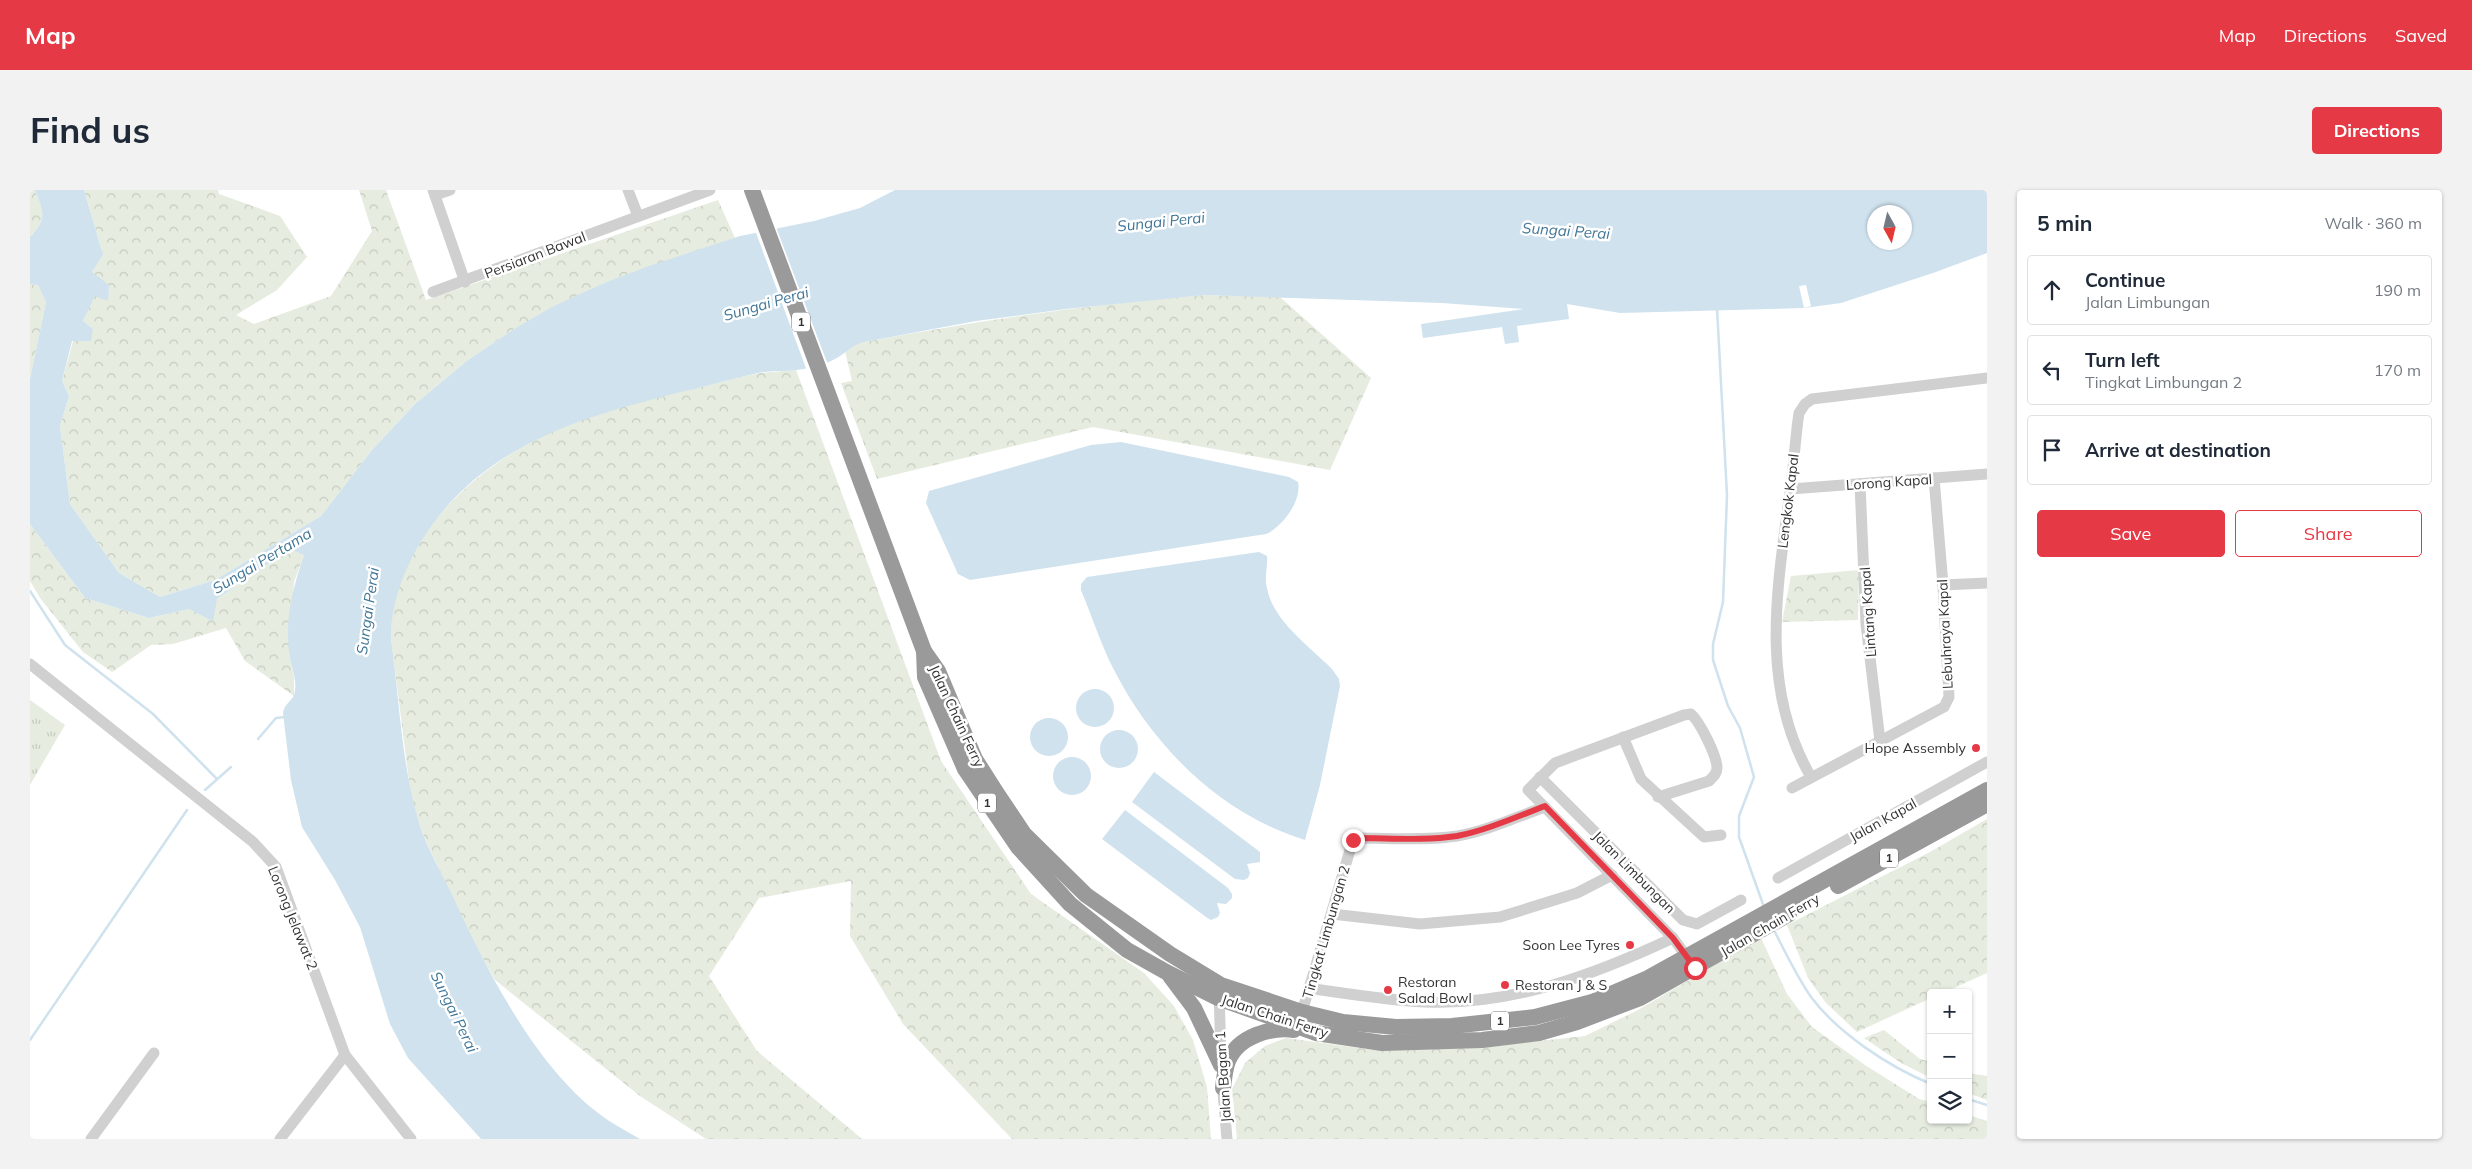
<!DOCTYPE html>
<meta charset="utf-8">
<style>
:root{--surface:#fff;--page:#f2f2f3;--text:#1f2937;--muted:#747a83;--line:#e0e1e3;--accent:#e63946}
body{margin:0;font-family:Mulish,sans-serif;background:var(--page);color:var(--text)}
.controls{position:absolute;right:15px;bottom:15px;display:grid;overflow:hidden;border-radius:5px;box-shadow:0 1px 4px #0004}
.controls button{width:45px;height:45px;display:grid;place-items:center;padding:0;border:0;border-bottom:1px solid var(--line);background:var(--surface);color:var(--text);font:25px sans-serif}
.compass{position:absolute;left:1837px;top:15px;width:45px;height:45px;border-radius:50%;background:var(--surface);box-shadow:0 1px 4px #0004;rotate:172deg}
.stop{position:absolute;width:15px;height:15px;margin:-11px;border:4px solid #e63946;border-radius:50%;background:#fff}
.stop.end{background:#e63946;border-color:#fff;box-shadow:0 1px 5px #0008}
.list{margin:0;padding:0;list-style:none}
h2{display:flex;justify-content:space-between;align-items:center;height:65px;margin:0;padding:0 20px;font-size:21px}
h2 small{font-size:16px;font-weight:400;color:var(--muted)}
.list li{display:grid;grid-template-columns:32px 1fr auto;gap:15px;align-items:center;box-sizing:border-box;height:70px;margin:0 10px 10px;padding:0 10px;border:1px solid var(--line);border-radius:5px}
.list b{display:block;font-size:19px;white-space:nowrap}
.list p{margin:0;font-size:16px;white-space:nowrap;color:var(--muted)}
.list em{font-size:16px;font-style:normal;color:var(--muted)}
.actions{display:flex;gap:10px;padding:15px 20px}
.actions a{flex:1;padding:11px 0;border:1px solid var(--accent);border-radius:5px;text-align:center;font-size:18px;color:var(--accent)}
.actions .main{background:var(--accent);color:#fff}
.icon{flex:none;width:28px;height:28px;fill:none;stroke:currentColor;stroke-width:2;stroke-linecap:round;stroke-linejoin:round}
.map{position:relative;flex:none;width:1957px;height:949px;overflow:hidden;border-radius:5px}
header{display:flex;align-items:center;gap:30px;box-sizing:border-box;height:70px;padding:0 25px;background:var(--accent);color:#fff}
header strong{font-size:24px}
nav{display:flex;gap:28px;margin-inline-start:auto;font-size:18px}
.intro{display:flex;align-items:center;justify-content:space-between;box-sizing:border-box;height:120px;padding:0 30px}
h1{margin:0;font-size:35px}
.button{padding:12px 22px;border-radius:5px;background:var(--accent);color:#fff;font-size:18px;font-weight:700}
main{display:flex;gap:30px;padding:0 30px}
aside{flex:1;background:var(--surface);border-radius:5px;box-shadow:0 1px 4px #0004}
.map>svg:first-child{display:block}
.grass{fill:url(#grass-tufts)}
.forest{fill:url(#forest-crowns)}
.water{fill:#cfe2ee;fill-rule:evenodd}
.pier{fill:#fff}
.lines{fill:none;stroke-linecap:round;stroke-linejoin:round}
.stream{stroke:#cfe2ee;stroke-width:2.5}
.minor{stroke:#d0d0d0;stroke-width:11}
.highway{stroke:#9a9a9a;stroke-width:16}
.route{stroke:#e63946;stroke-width:6}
.poi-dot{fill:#e63946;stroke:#fff;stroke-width:2}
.labels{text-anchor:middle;stroke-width:5;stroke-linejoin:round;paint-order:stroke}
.shield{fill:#fff;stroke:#707070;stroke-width:1}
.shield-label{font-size:12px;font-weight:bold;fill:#333}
.street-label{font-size:14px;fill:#333;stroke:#fff}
.poi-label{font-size:14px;fill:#333;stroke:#fff;text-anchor:end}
.water-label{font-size:15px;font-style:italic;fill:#3f7597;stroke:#fff}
</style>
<header>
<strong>Map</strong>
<nav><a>Map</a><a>Directions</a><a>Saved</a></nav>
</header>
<div class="intro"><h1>Find us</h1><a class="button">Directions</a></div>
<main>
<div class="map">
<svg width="1957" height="949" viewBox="0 0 1957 949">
<defs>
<pattern id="grass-tufts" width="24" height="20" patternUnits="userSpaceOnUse" patternTransform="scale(1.25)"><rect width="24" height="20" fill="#e6ecdf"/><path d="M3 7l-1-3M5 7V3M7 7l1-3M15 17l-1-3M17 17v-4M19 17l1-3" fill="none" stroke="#c6cbc0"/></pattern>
<pattern id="forest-crowns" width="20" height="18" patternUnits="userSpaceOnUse" patternTransform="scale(1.25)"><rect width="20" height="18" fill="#e6ecdf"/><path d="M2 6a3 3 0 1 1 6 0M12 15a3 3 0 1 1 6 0" fill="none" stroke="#c6cbc0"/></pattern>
</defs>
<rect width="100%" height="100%" fill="#fff"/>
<polygon class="grass" points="0,510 35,535 0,595"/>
<g class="forest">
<path d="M0 0H5C13 22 18 28 0 47Z"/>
<polygon points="54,0 188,0 189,4 250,26 277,67 247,100 206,125 224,134 301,106 342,41 329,0 356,0 396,110 688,10 705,48 574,93 484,139 438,170 385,214 342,260 291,326 185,390 130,407 89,383 40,314 30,236 39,206 32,191 43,151 63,139 53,131 65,105 78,110 62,82 73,65"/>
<polygon points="0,94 8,95 16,112 0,189"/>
<path d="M1174 105 1250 107 1341 188 1300 280 1063 237 847 289 811 193 822 191 815 161 825 154 834 152C947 131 1059 114 1174 105Z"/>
<path d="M766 180 911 571 1001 704 1114 783 1144 816 1163 850 1177 897 1181 949H982L873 834 820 746 821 691 729 708 679 786 727 861 832 949H676L610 906 465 790 439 744 395 649 386 624 380 599 361 449C359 353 445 275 528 239 584 214 647 204 706 188L730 183Z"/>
<polygon points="0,334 55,408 119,428 159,419 187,409 261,359 274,365 264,392 259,464 264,487 264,506 215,471 196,438 143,454 121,455 82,482 53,462 10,408 0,391"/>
<polygon points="1829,380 1828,430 1752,432 1761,386"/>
<polygon points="1957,629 1957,783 1913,803 1901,803 1901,808 1827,842 1796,813 1778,788 1757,735 1900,662"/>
<polygon points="1731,748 1757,804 1782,837 1835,875 1889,909 1901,912 1901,930 1938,930 1938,925 1957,931 1957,949 1207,949 1202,899 1215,873 1235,856 1256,848 1344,860 1500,852 1555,846 1608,820"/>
<polygon points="1854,840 1890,869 1901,872 1901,888 1871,873 1834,848"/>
<polygon points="1938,883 1957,886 1957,910 1938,903"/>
</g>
<g class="water">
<path d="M5 0H54L73 65 62 82 79 95 78 111 65 106 53 131 63 139 61 151H42L32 191 39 206 30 236 40 314 89 383 130 407 185 390 291 326 342 260 385 214 438 170 484 139 522 117 574 93 619 76 710 46 784 31 830 18 865 0H1957V63L1903 83 1811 113 1774 118 1590 123 1537 114 1539 129 1487 136 1489 152 1475 154 1472 137 1393 148 1391 134 1494 119 1412 113 1174 105 1036 119 946 131 834 152C822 155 816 163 805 169 796 174 784 177 773 179 758 182 743 180 728 183 701 189 674 197 647 203 546 228 447 259 390 353 372 384 361 414 361 449 369 506 371 566 386 622 393 651 409 678 422 705 456 778 503 873 568 923 581 933 596 941 610 949H451L378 868 360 834 330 737 305 690 272 637 261 590 253 523C254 513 265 510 265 500 267 488 260 475 259 462 255 428 263 397 274 365L260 359 187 409 183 431 159 419 119 428 55 408 0 334V189L16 112 8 95 0 94V47C18 28 13 22 5 0ZM1844 22H1874V52H1844Z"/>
<path d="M1091 252 1259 287 1268 292C1272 311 1252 337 1236 344L940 390 928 384 896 313 899 301 1061 255Z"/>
<path d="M1229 362 1237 366C1238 377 1234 387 1237 398 1243 431 1279 456 1302 479L1309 489 1310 496 1290 595 1275 650C1191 624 1124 558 1084 480 1071 455 1062 426 1051 400V394L1057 387Z"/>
<circle cx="1065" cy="518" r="19"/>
<circle cx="1019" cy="547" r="19"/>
<circle cx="1089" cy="559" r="19"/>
<circle cx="1042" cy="586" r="19"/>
<polygon points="1124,582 1230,662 1230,672 1217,674 1220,683 1218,688 1214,690 1205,689 1102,612"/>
<polygon points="1095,620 1198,698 1202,704 1202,708 1196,714 1187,713 1190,723 1188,727 1181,730 1176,727 1072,649"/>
</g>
<g class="pier">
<polygon points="746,37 798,175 794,176 777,181 725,40"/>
<polygon points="1776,95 1781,116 1774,118 1769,96"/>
</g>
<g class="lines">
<g class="stream">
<polyline points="1687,118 1697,305 1693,412 1683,454 1683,470 1698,516 1710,538 1724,587 1709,626 1709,647 1734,717"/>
<polyline points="0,401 35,455 123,524 187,589"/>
<polyline points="228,549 246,528 255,527"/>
<polyline points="175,600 201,577"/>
<path d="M1744 740C1755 762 1767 787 1781 807 1808 843 1859 877 1901 894"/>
<polyline points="0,850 157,620"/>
<polyline points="1938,909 1957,915"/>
</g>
<g class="minor">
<polyline points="403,0 435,92"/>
<polyline points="598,0 608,26"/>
<polyline points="405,5 420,0"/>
<polyline points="403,102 680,0"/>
<polyline points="1830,294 1836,434 1850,551"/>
<polyline points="1761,299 1957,284"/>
<polyline points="1913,395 1957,393"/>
<polyline points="0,474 223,652 246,677 315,865 381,949"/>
<polyline points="1593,547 1611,589 1674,647 1691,645"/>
<polyline points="1510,587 1653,730 1667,734 1711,710"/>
<path d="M1781 587C1729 498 1747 399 1760 302 1764 276 1765 249 1769 223L1775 214 1782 209 1957 188"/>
<polyline points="1762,598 1914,517 1919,507 1913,395 1904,288"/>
<path d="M1628 607 1679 591C1683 587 1687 584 1687 578 1687 566 1670 532 1661 524L1654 525 1525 573 1498 600 1643 748 1660 771"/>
<polyline points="1748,688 1957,572"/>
<polyline points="1302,724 1390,734 1470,727 1547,703 1582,685"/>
<path d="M1278 798C1317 804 1356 810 1395 812 1482 816 1566 784 1643 748"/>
<polyline points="1189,801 1191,867"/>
<path d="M1272 822 1323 650 1327 648C1360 648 1394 651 1427 646 1457 641 1486 627 1515 617"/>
<polyline points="1192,891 1197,949"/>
<polyline points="61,949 124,863"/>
<polyline points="250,949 315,865"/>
</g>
<g class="highway">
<polyline points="722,0 894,461 908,481 945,569 966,602 994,644 1056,705 1140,764 1191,795 1272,822 1313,832 1366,837 1422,836 1505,827 1562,812 1618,788 1957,600"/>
<polyline points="894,461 895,487 935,579 988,657 1040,714 1097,760 1138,783 1188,808 1286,843 1352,853 1452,850 1509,843 1547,832 1610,808 1759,724"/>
<polyline points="1808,696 1957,614"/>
<polyline points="1140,786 1164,818 1191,875"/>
<path d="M1193 898C1194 889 1195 879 1198 871 1208 846 1241 837 1264 840"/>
</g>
</g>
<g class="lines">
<path class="route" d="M1323 650 1327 648C1360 648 1394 651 1427 646 1457 640 1486 627 1515 616L1643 748 1665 778"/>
</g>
<g class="poi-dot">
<circle cx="1946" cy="558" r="5"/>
<circle cx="1600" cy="755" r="5"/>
<circle cx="1475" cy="795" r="5"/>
<circle cx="1358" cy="800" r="5"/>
</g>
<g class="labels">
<g class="shield">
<rect x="762" y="122.5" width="18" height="19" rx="4"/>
<rect x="948" y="603.5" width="18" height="19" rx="4"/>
<rect x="1850" y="658.5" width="18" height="19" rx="4"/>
<rect x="1461" y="821.5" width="18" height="19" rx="4"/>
</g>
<g class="shield-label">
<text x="771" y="136">1</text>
<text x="957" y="617">1</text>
<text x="1859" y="672">1</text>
<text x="1470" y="835">1</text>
</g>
<g class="street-label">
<text transform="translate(505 65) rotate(-21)" y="5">Persiaran Bawal</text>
<text transform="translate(1859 292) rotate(-4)" y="5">Lorong Kapal</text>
<text transform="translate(1758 311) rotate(-83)" y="5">Lengkok Kapal</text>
<text transform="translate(1838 422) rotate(-94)" y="5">Lintang Kapal</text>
<text transform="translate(1915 444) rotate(-93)" y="5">Lebuhraya Kapal</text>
<text transform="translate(927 526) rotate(65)" y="5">Jalan Chain Ferry</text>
<text transform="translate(1853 630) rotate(-29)" y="5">Jalan Kapal</text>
<text transform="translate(1604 682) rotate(45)" y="5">Jalan Limbungan</text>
<text transform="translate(263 728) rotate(68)" y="5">Lorong Jelawat 2</text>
<text transform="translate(1740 735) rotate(-30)" y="5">Jalan Chain Ferry</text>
<text transform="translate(1296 742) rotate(-74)" y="5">Tingkat Limbungan 2</text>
<text transform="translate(1245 826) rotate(18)" y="5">Jalan Chain Ferry</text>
<text transform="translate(1193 887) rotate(-94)" y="5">Jalan Bagan 1</text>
</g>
<g class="poi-label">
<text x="1936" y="563">Hope Assembly</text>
<text x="1590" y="760">Soon Lee Tyres</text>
<text x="1368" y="797" text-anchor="start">Restoran<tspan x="1368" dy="16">Salad Bowl</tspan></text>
<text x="1485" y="800" text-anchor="start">Restoran J &amp; S</text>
</g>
<g class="water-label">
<text transform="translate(1131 32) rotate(-6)" y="5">Sungai Perai</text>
<text transform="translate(1536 41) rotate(4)" y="5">Sungai Perai</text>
<text transform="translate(736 114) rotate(-16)" y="5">Sungai Perai</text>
<text transform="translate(232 371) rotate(-31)" y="5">Sungai Pertama</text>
<text transform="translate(338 421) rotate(-82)" y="5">Sungai Perai</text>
<text transform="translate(424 822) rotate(64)" y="5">Sungai Perai</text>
</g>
</g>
</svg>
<div class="controls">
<button>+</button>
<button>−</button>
<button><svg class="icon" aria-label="layers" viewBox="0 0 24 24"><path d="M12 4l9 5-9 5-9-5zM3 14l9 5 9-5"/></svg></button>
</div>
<svg class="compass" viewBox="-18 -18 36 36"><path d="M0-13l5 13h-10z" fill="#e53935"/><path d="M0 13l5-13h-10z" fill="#747a83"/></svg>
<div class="stop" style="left:1665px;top:778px"></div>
<div class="stop end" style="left:1323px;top:650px"></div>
</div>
<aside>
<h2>5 min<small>Walk · 360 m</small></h2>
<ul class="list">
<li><svg class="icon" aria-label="ahead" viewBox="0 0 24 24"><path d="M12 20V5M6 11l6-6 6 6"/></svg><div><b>Continue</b><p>Jalan Limbungan</p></div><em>190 m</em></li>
<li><svg class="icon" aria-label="left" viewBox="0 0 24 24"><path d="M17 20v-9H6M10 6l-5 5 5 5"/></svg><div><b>Turn left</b><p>Tingkat Limbungan 2</p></div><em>170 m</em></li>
<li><svg class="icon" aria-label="arrive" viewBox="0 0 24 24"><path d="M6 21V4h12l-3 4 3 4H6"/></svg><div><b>Arrive at destination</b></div></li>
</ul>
<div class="actions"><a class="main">Save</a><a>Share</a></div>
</aside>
</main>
